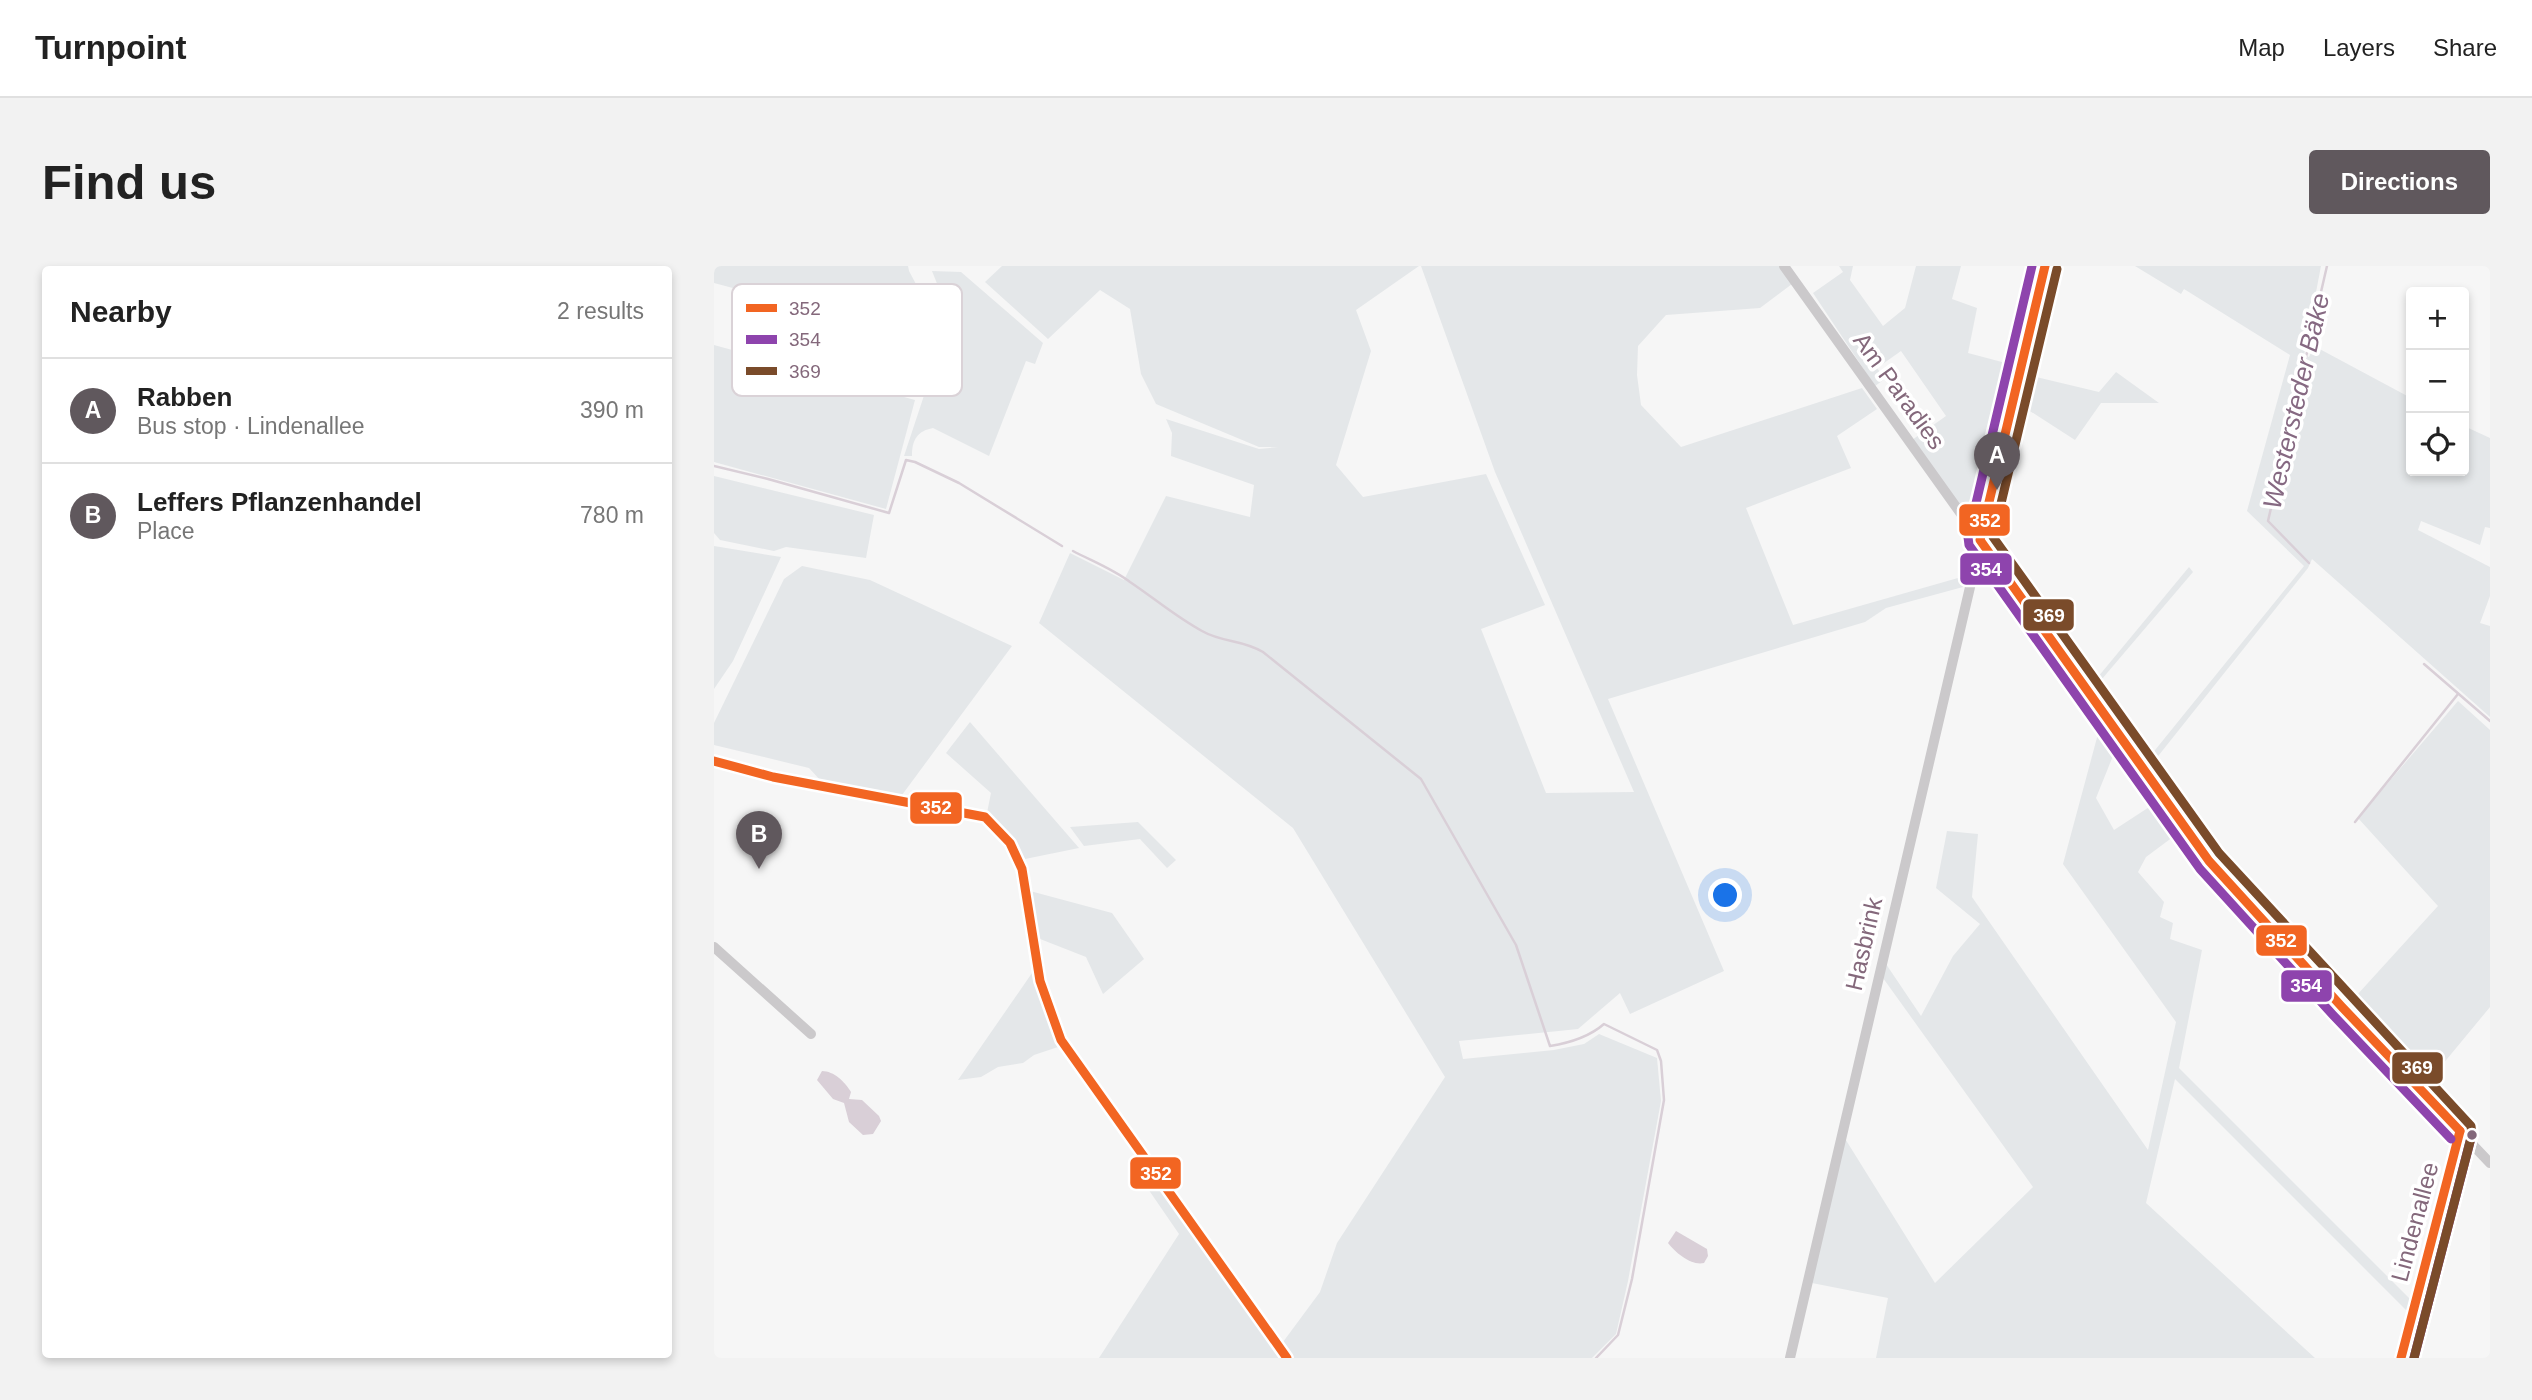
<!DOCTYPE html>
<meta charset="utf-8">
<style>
:root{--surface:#fff;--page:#f2f2f2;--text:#222;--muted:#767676;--line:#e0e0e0;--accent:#60585d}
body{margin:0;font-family:Helvetica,sans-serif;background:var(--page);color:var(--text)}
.controls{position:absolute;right:21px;top:21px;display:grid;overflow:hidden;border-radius:7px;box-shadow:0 4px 10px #0003}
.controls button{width:63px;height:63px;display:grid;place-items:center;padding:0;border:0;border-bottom:2px solid var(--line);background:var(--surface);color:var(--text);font:35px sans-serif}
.you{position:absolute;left:1012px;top:630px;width:24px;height:24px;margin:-18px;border:5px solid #fff;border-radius:50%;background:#1a73e8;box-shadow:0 0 0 10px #1a73e833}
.badge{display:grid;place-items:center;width:46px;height:46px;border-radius:50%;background:var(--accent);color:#fff;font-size:23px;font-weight:700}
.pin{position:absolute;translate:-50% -58px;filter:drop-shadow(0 2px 4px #0008)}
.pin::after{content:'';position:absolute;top:37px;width:24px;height:21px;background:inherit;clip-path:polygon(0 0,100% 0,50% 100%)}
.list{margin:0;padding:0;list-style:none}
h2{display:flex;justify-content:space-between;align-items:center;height:91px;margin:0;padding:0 28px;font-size:30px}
h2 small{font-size:23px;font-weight:400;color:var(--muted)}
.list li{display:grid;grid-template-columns:46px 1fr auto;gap:21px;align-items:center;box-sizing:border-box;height:105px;padding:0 28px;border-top:2px solid var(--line)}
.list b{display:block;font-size:26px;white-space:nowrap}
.list p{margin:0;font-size:23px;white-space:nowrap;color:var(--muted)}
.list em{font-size:23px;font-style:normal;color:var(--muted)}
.icon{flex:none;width:38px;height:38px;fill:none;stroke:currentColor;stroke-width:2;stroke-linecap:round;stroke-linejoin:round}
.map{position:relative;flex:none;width:1776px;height:1092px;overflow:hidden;border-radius:7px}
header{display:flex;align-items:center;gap:42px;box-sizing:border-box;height:98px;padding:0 35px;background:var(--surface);border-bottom:2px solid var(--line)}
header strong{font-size:33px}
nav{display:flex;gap:38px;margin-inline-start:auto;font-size:24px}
.intro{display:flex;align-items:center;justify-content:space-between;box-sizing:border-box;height:168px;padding:0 42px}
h1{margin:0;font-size:49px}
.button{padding:18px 32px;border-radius:7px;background:var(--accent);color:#fff;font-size:24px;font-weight:700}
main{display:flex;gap:42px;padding:0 42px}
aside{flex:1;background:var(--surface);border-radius:7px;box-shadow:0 4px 10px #0003}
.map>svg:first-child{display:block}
.green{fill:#e4e7e9}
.water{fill:#d9cfd7}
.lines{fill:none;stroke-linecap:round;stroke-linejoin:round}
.stream{stroke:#d9cfd7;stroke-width:2.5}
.minor{stroke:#cbc9cb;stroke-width:10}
.bus-1-casing{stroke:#fff;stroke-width:14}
.bus-2-casing{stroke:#fff;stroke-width:14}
.bus-3-casing{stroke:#fff;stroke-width:14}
.bus-1{stroke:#f26522;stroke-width:9}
.bus-2{stroke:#8e44ad;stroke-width:9}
.bus-3{stroke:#7a4b2a;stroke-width:9}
.bus-dot{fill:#84687b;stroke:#fff;stroke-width:2.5}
.labels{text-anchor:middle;stroke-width:7;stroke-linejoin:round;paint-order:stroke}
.street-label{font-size:24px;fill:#84687b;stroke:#fff}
.water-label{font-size:26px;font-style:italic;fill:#866982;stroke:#fff}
.key{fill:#fff;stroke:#dad2d7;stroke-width:2}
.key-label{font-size:19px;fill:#84687b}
.line-badge{stroke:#fff;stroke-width:2.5}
.badge-label{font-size:19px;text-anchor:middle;font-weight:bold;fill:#fff}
</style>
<header>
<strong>Turnpoint</strong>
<nav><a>Map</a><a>Layers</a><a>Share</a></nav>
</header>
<div class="intro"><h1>Find us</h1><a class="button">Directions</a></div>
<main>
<aside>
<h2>Nearby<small>2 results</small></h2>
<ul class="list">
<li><span class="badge">A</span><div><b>Rabben</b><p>Bus stop · Lindenallee</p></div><em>390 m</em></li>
<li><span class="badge">B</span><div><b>Leffers Pflanzenhandel</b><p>Place</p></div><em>780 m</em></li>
</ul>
</aside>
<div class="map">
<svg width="1776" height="1092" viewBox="0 0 1776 1092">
<rect width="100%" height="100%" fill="#f6f6f6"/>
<g class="green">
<polygon points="0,0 194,0 195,5 211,35 208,55 92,26 87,40 0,17"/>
<polygon points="288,0 705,0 642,44 657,85 622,199 649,231 772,208 831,339 767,363 832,527 920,526 781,206 707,0 1065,0 1078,18 1046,42 952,49 924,80 923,109 927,139 967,181 1148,122 1163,143 1123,170 1137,202 1032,242 1079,359 1251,310 1249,321 1172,342 1151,356 894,433 1010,705 916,748 906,727 864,763 745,775 749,793 840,784 870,778 885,768 943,792 947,835 914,1015 902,1068 878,1092 579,1092 569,1076 606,1026 623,977 731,811 579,562 325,357 356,287 410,314 452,230 536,251 540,219 457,190 458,167 452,153 545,183 564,181 545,181 442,138 427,108 416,43 386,24 334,73 271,16"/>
<polygon points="1125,0 1139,0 1136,14 1169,60 1191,42 1202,0 1247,0 1238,33 1263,42 1254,87 1303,100 1264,266 1198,174 1232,150 1187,85 1163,102 1171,113 1161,120 1099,27 1129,6"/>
<polygon points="1421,0 1607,0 1590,89 1595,91 1600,80 1697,132 1697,205 1750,205 1750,160 1776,172 1776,262 1771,261 1766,279 1707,255 1704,264 1776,301 1776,330 1766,357 1776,360 1776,451 1598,293 1594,302 1437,499 1433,494 1590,300 1533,245 1576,89 1470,23 1467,28"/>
<path d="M218 5 247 6 329 77 321 98 312 95 275 190 219 162C203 165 198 174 198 190H190L231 66 228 30Z"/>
<polygon points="0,79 201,134 172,243 0,196"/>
<polygon points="1402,106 1445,137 1387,137 1361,174 1305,138 1310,108 1385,126"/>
<polygon points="0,210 160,249 152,292 72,281 60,285 6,274 0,267"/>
<polygon points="0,280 67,291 19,395 0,423"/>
<polygon points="88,300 156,314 298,380 188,529 107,515 95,502 0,479 0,457 70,313"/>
<polygon points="1475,301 1479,306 1382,420 1379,417"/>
<polygon points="1744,435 1776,464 1776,741 1709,822 1692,797 1633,740 1724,640 1644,552"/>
<polygon points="1388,453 1405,475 1382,532 1400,564 1446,534 1467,565 1432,591 1424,606 1450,636 1446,651 1459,657 1456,673 1488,684 1465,802 1698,1035 1693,1045 1461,813 1432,937 1601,1092 1162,1092 1174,1032 1098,1017 1130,871 1221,1017 1319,921 1169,712 1172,698 1207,750 1239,690 1266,658 1222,622 1233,565 1264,568 1258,631 1434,884 1462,756 1349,598"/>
<polygon points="256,456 365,582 311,593 295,569 273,547 277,527 232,487"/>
<polygon points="424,556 462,594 453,602 426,573 370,580 356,561"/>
<polygon points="316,625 398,647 430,693 389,728 372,691 321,671"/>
<polygon points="318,707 344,781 320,789 309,797 284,801 267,811 244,814"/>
<polygon points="426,894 569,1092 385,1092 465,968 419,901"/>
</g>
<g class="water">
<path d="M108 805C120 805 131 816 137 826L135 833 148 834 165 850 167 855 159 868 149 869 135 856 130 837 119 833 103 814Z"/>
<path d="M962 965 993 983 994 990 990 997C977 1000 962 987 954 977Z"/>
</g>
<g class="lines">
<g class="stream">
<polyline points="0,200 54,213 175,247 192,194 201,196 245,217 348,280"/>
<path d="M359 285C378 295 399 303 416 316 440 332 462 351 488 365 509 377 527 373 549 386L707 513 802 679 836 780C855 777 875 771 890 758L943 784 947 795 950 834 918 1013 904 1069 882 1092"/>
<polyline points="1595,297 1554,255 1613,0"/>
<polyline points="1710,398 1776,455"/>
<polyline points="1641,556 1744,428"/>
</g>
<g class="minor">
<polyline points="1070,0 1495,595 1628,741 1776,897"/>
<polyline points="0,495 59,511 271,551 296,577 308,603 326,715 347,774 573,1092"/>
<polyline points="0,681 97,768"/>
<polyline points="1076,1092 1331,0"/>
<polyline points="1687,1092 1746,865"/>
</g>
<g class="bus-1-casing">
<g id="bus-1">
<polyline points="1331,0 1266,274 1495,595 1628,741 1746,865"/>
<polyline points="0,495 59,511 271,551 296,577 308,603 326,715 347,774 573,1092"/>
<polyline points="1687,1092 1746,865"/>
</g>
</g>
<g class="bus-2-casing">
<g id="bus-2">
<polyline points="1318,0 1254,271 1255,279 1486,603 1619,749 1737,873"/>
<polyline points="1700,1092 1758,868"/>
</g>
</g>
<g class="bus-3-casing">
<polyline id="bus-3" points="1343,3 1279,271 1505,587 1757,860 1758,868 1700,1092"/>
</g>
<use href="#bus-1" class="bus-1"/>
<use href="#bus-2" class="bus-2"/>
<use href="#bus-3" class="bus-3"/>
</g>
<circle class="bus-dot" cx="1758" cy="869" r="6"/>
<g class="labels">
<g class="street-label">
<text transform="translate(1185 125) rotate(54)" y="8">Am Paradies</text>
<text transform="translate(1150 678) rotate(-77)" y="8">Hasbrink</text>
<text transform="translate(1701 956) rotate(-75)" y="8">Lindenallee</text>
</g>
<g class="water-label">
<text transform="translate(1582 135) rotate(-77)" y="9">Westersteder Bäke</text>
</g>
</g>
<rect x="18" y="18" width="230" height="112" rx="10" class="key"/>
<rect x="32" y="38" width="31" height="8" fill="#f26522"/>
<rect x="32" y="69" width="31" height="9" fill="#8e44ad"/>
<rect x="32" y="101" width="31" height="8" fill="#7a4b2a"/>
<g class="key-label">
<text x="75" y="49">352</text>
<text x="75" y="80">354</text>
<text x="75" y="112">369</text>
</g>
<g class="line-badge">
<rect x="1244" y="237" width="53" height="34" rx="7" fill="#f26522"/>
<rect x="1245" y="286" width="54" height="34" rx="7" fill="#8e44ad"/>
<rect x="1308" y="332" width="53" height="34" rx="7" fill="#7a4b2a"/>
<rect x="195" y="525" width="54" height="34" rx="7" fill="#f26522"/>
<rect x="1541" y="658" width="53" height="33" rx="7" fill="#f26522"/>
<rect x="1566" y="703" width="53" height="34" rx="7" fill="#8e44ad"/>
<rect x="1677" y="785" width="53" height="34" rx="7" fill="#7a4b2a"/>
<rect x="415" y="890" width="53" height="34" rx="7" fill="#f26522"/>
</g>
<g class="badge-label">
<text x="1271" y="261">352</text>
<text x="1272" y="310">354</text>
<text x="1335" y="356">369</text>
<text x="222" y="548">352</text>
<text x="1567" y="681">352</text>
<text x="1592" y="726">354</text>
<text x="1703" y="808">369</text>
<text x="442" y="914">352</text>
</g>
</svg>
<div class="controls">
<button>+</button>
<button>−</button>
<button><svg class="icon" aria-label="locate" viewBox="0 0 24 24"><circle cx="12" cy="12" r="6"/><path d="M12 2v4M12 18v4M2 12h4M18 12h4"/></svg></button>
</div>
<div class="you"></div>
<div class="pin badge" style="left:1283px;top:224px">A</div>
<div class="pin badge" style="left:45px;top:603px">B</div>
</div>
</main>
